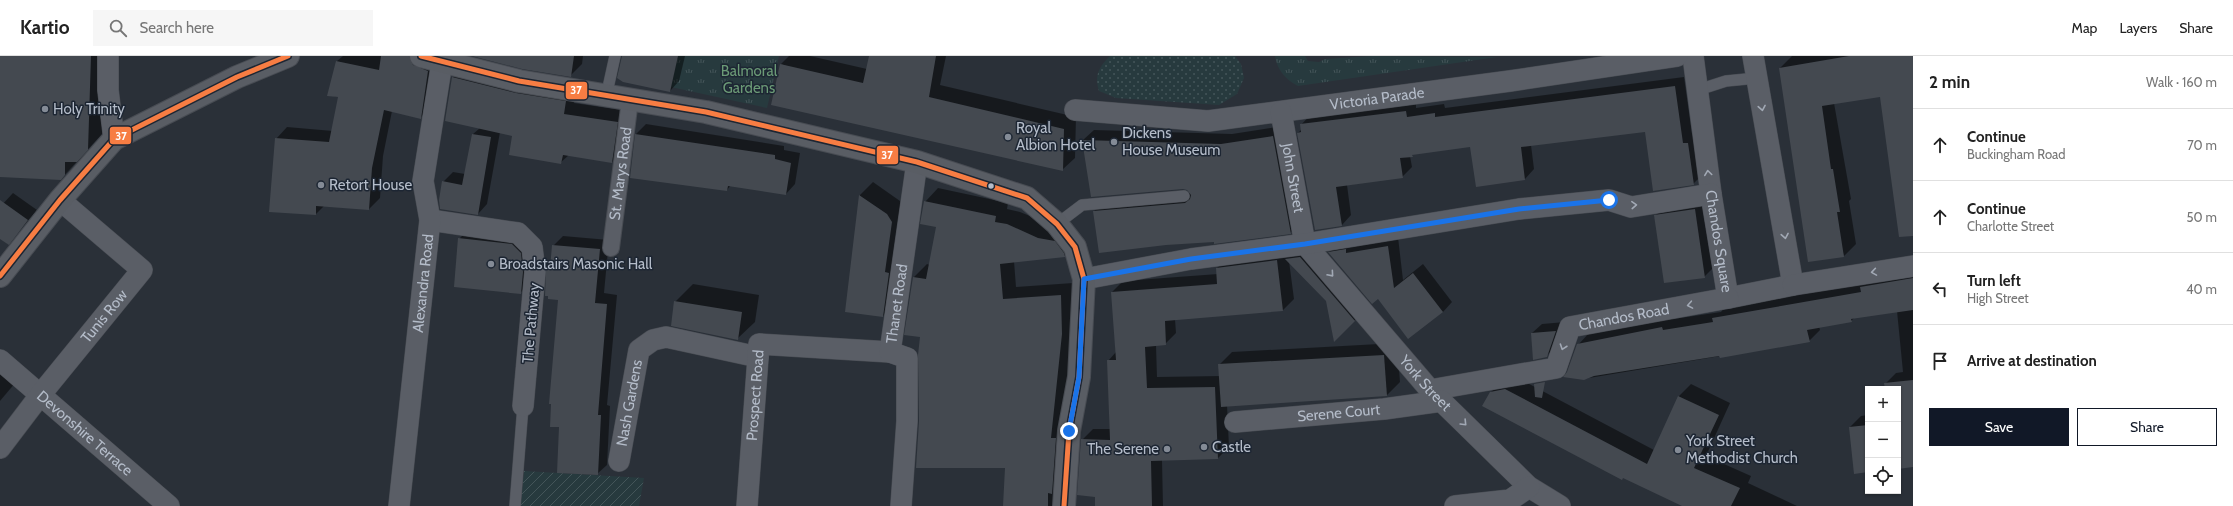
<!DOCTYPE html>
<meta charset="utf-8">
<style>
:root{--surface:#fff;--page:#f6f6f6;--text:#222;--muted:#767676;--line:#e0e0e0;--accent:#111827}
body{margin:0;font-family:Cabin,sans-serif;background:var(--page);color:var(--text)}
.controls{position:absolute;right:12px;bottom:12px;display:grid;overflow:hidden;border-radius:0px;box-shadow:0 1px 3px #0004}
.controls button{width:36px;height:36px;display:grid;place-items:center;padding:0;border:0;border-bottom:1px solid var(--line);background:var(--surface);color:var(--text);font:20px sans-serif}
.stop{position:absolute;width:12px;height:12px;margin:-9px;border:3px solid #1a73e8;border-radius:50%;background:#fff}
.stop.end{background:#1a73e8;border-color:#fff;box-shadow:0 1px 4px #0008}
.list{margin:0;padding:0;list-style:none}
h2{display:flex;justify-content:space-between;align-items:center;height:52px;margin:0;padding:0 16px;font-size:17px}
h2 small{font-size:13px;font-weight:400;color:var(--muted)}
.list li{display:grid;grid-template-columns:26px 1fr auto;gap:12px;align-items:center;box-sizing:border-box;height:72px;padding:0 16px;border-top:1px solid var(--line)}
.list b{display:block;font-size:15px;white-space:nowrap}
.list p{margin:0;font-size:13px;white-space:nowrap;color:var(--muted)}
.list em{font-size:13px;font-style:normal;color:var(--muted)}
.actions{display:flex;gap:8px;padding:12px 16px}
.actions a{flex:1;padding:9px 0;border:1px solid var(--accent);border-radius:0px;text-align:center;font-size:14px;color:var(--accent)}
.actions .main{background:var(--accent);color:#fff}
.icon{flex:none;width:22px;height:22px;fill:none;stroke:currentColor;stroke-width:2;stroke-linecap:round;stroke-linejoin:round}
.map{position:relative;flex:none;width:1913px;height:450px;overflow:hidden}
header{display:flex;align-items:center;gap:24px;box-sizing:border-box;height:56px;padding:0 20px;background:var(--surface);border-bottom:1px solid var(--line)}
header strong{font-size:19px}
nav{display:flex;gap:22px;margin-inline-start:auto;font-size:14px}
.search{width:280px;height:36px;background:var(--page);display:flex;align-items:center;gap:10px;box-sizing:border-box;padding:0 14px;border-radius:0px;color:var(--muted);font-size:15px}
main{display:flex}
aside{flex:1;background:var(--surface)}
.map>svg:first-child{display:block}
.grass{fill:url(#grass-dots)}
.park{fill:url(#park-tufts)}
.garden{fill:url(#garden-furrows)}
.shadow{fill:#0007}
.building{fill:#444950}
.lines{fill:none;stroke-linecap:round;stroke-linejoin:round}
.service-casing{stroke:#484c53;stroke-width:12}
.pedestrian-casing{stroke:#484c53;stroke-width:18}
.minor-casing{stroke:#484c53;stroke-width:22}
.secondary-casing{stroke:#484c53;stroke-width:24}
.service{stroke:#5a5e66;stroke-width:11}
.pedestrian{stroke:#5a5e66;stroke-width:16}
.minor{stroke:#5a5e66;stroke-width:21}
.secondary{stroke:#595d64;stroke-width:22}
.bus-1-casing{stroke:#1d2633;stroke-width:8}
.bus-1{stroke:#f77d43;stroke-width:5}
.oneway{stroke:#a2a9b5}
.route{stroke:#1a73e8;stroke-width:5}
.poi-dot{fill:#848b96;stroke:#1d2633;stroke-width:1.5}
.bus-dot{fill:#b4bcc9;stroke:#1d2633;stroke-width:1.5}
.labels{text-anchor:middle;stroke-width:3;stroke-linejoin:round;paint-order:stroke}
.park-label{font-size:15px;fill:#6b9a76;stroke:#1d2633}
.street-label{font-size:15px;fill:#b4bcc9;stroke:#1d2633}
.poi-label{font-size:15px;fill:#b4bcc9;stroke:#1d2633;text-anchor:start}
.line-badge{stroke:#1d2633;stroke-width:1.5}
.badge-label{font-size:11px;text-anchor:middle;font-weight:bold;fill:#fff}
</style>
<header>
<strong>Kartio</strong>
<div class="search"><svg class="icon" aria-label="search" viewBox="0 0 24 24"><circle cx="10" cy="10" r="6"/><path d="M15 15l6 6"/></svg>Search here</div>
<nav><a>Map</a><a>Layers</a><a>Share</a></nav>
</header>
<main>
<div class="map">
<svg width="1913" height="450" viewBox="0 0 1913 450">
<defs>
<pattern id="grass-dots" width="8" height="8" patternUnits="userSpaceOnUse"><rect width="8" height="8" fill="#273a3e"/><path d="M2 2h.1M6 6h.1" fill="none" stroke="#445559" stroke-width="1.8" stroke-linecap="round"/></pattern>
<pattern id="park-tufts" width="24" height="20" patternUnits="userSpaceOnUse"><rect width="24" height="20" fill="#273a3e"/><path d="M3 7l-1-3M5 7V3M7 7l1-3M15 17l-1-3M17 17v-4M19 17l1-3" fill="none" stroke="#445559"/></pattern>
<pattern id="garden-furrows" width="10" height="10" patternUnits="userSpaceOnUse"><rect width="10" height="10" fill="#273a3e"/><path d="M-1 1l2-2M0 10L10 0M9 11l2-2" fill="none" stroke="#445559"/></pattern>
</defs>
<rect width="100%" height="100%" fill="#2a3038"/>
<path class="grass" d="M1110 0H1235L1241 8 1244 22 1237 38 1219 49 1116 42 1099 35C1094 19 1099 11 1110 0Z"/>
<g class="park">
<polygon points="678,0 779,0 767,52 671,31"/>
<path d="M1275 0H1305L1308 5 1319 6 1325 3 1372 0 1497 1 1298 30C1286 24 1277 14 1275 0Z"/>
</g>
<polygon class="garden" points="524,415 644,422 639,450 520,450"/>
<g class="shadow">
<polygon points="0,0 105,0 102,78 61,123 0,120"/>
<polygon points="343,0 429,0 439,3 432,50 420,62 392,55 383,100 380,142 369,153 324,150 316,158 276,83 287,71 333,75 339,41 328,39 337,5"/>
<polygon points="476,0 583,0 582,8 570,20"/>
<polygon points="622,0 685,0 679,25 670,35"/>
<polygon points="789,0 810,0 867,13 870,0 946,0 940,29 1076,61 1075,102 1062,114 781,8"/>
<polygon points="1792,0 1913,0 1913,150 1881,40 1834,47 1851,143 1849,145 1856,188 1844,200 1780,12"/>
<polygon points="464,10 577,35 574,47 628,55 623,95 612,106 569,99 560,107 513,79 500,76 487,148 478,158 443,126 453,116 465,118 473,78 480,72 453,21"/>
<polygon points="1684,21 1692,78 1697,78 1703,118 1693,128 1646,74 1531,89 1534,113 1525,123 1470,90 1415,97 1410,100 1412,111 1402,121 1347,129 1351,159 1342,169 1298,77 1302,73 1301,69 1310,59 1416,45 1416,52 1444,48 1445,52"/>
<polygon points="646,68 784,90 784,94 800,97 795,128 786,138 731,129 727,134 631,121 636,78"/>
<polygon points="1283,70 1301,166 1290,177 1215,185 1094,155 1105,145 1191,137 1188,133 1083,84 1094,74 1232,78"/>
<polygon points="873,126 900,145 904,153 896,247 883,260 846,255 860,139"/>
<polygon points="938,132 1008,147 1007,153 1020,156 1052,169 1077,187 1064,200 1014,205 1016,231 1073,227 1074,264 1060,450 1004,450 1006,411 920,365 921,280 914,221 927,208 930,209 937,170 925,146"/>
<polygon points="13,137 37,154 8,188 0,181 0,151"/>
<polygon points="1705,144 1714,211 1704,221 1655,160 1665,150"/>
<polygon points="469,173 522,179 530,227 521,236 459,183"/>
<polygon points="563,180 609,184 604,237 617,239 607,349 610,350 607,409 597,418 560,370 559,243 546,239 547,211 552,206 553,190"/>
<polygon points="1398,181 1403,224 1423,208 1452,246 1443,256 1378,241 1329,196 1339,187"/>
<polygon points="1297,192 1365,254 1334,284 1327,244 1289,205 1294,243 1283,254 1175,263 1176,277 1165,288 1156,289 1157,321 1220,320 1219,309 1232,296 1397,287 1400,326 1387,339 1227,349 1229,391 1218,402 1162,404 1163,450 1096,450 1095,440 1082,384 1093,373 1110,373 1108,305 1116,296 1112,236 1123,225 1218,218 1217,212 1228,201 1287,193 1288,201"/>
<polygon points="1913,213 1913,410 1898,412 1898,333 1886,333 1885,328 1896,317 1903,316 1897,255 1855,261 1851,265 1819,270 1820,274 1809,285 1583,323 1568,316 1578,289 1589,277 1673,260 1673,263 1721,256 1724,252"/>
<polygon points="693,228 759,239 755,266 737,283 675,246"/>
<polygon points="1565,266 1556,291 1546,300 1532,277 1542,268"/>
<polygon points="0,312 16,326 0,345"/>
<polygon points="1518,322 1654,394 1679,340 1691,328 1730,347 1706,400 1751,420 1748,427 1797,450 1685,450 1491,336 1503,324"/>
<polygon points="1868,359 1868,415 1850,371 1861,360"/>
</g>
<g class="building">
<polygon points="0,0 91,0 88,94 77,106 65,106 65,119 61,124 0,121"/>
<polygon points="381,0 409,0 413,9 428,15 421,63 384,54 372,112 369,154 316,150 316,159 269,156 275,82 329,86 338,41 327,40 336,5 379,14"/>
<polygon points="472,0 574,0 571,21 522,13"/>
<polygon points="622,0 678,0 670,36 623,26 617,22"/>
<polygon points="869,0 936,0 929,41 1064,73 1063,115 771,49 780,8 863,27"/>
<polygon points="1849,0 1913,0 1913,180 1899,181 1880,41 1822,50 1831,113 1833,113 1840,156 1837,156 1844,201 1808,206 1779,12"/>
<polygon points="452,21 516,37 566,45 564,58 618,66 612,107 563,99 561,108 509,99 512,80 445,65"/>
<polygon points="1675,30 1683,87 1688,87 1694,129 1653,135 1645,76 1521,91 1525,124 1476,131 1470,91 1412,99 1413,101 1400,102 1403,122 1336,131 1342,170 1315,174 1297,77 1301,76 1300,68 1406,55 1407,61 1435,57 1435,61"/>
<polygon points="472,78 491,81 478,159 440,153 439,144 442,125 462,129"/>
<polygon points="635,78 775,99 775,103 791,107 786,139 728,130 727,135 630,122"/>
<polygon points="1273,80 1291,178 1214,188 1214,186 1166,189 1099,197 1093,155 1185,147 1190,143 1191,139 1187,134 1183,133 1091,141 1082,84 1221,88"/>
<polygon points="859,139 887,158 892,166 885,216 889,217 883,261 845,256"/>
<polygon points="0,144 28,164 9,189 0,183"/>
<polygon points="924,145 996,160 995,166 1007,168 1038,182 1055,185 1064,197 1065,201 1000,208 1003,243 1061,239 1062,278 1051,382 1056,382 1052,438 1048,437 1048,450 1003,450 1005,412 916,412 919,365 918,299 920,281 904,279 913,221 926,223 936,171 920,168"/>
<polygon points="1695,153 1705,222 1664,227 1654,159"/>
<polygon points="458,182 512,188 521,197 523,216 521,238 454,231"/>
<polygon points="552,189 600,193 595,247 607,248 598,359 601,359 598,419 557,417 559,371 550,371 551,348 549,348 558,244 548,243 548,240 545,240 546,210 550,213"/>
<polygon points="1388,190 1394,232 1413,217 1443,256 1408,283 1378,243 1372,248 1328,196 1346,193 1346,197"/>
<polygon points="1300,201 1355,265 1334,286 1326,245 1285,203"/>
<polygon points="1277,204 1283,255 1165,265 1166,289 1145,291 1147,332 1215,331 1218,403 1151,405 1152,450 1095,450 1095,441 1077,439 1081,383 1110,384 1107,304 1116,304 1111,236 1217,228 1216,212"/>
<polygon points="1913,222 1913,254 1851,263 1852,266 1807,274 1810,286 1720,302 1719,300 1594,320 1584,324 1563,321 1567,316 1577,288 1662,271 1663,274 1713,266 1712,262 1861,236 1860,231"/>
<polygon points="674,245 742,256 738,284 671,270"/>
<polygon points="1556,275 1547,301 1533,304 1531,277"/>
<polygon points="1384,299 1387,340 1221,351 1218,308"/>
<polygon points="1913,324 1913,411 1898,413 1898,333 1885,333 1884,327"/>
<polygon points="1545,326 1542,342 1535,341 1534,328"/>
<polygon points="1505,333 1647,408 1678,340 1719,359 1694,412 1740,432 1731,450 1682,450 1623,422 1622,424 1482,350 1490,336"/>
<polygon points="1868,369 1868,416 1854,418 1849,371"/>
</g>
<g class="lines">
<g class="service-casing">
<g id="service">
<polyline points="1698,34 1726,25 1757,22"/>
<polyline points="606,41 615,0"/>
<polyline points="1057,168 1082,149 1184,140"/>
<polyline points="515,450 523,350"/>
</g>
</g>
<g class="pedestrian-casing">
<g id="pedestrian">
<path id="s1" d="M611 192 630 44"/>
</g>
</g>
<g class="minor-casing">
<g id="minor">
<polyline points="108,0 108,34 114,83"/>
<path id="s2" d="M1693 0 1711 138 1728 242 1793 229 1753 0"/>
<path id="s3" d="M1075 54 1208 65 1510 25 1677 0"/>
<path id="s4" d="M1281 56 1305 188"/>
<polyline points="430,164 518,177 532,191 535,216 523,350"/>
<path id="s5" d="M1305 188 1430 334 1529 431 1560 450"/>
<polyline points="1084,223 1191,203 1305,188 1519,153 1609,144 1631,151 1711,138"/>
<polyline points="1793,229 1913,210"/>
<path id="s6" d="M0 304 169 450"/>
<path id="s7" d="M1430 334 1556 312 1570 271 1728 242"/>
<path id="s8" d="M1235 366 1384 353 1442 345"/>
<path id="s9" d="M0 392 41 338 142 214 60 144"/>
<path id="s10" d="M619 405 639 294 653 284 666 281 758 301"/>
<path id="s11" d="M399 450 430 164 423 125 442 6"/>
<path id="s12" d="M747 450 759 288 890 296"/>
<path id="s13" d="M901 450 907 365V302L890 296 917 106"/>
<polyline points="1455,450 1510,444 1529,431"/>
</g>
</g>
<g class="secondary-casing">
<g id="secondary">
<polyline points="421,0 519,25 706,56 917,106 1027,142 1057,168 1075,191 1084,223 1079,321 1069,375 1064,450"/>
<polyline points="0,220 60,144 114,83 237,21 288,0"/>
</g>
</g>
<use href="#service" class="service"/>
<use href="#pedestrian" class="pedestrian"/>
<use href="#minor" class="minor"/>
<use href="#secondary" class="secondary"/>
<g class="bus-1-casing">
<g id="bus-1">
<polyline points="421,0 519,25 706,56 917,106 1027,142 1057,168 1075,191 1084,223 1079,321 1069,375 1064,450"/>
<polyline points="0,220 60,144 114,83 237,21 288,0"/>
</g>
</g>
<use href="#bus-1" class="bus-1"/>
</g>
<defs><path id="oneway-chevron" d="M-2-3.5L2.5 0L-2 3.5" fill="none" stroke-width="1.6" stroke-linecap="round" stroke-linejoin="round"/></defs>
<g class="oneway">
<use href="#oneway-chevron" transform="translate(1762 52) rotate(80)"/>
<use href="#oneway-chevron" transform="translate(1708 117) rotate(-98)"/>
<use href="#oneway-chevron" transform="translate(1634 149) rotate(-3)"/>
<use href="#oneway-chevron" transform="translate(1785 180) rotate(80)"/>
<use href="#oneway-chevron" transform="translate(1874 216) rotate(171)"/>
<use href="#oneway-chevron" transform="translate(1331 218) rotate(49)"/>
<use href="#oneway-chevron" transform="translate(1690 249) rotate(170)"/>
<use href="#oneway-chevron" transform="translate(1563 291) rotate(109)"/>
<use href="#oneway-chevron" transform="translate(1464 367) rotate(46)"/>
</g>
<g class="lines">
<polyline class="route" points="1069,375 1079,321 1084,223 1191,203 1305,188 1519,153 1609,144"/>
</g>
<g class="poi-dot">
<circle cx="45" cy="53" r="4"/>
<circle cx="1008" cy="81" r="4"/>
<circle cx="1114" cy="86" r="4"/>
<circle cx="321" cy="129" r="4"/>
<circle cx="491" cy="208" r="4"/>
<circle cx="1204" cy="391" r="4"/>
<circle cx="1167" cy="393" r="4"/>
<circle cx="1678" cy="394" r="4"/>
</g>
<circle class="bus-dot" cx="991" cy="130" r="3.5"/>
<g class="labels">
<g class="park-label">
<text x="749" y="20">Balmoral<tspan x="749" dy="17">Gardens</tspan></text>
</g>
<g class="street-label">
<text dy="5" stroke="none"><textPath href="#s3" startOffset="304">Victoria Parade</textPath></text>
<text dy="5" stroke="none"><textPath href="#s1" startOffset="75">St. Marys Road</textPath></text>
<text dy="5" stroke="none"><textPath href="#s4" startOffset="67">John Street</textPath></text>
<text dy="5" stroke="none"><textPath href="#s2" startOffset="187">Chandos Square</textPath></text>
<text dy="5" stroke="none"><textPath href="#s11" startOffset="224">Alexandra Road</textPath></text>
<text dy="5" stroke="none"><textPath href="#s13" startOffset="215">Thanet Road</textPath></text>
<text dy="5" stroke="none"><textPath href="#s9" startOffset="168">Tunis Row</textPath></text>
<text dy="5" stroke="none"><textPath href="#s7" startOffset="226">Chandos Road</textPath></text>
<text transform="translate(531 267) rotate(-85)" y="5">The Pathway</text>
<text dy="5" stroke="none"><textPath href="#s5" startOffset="184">York Street</textPath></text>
<text dy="5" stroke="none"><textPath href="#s12" startOffset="111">Prospect Road</textPath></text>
<text dy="5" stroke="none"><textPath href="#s10" startOffset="59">Nash Gardens</textPath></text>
<text dy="5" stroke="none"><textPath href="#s8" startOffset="104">Serene Court</textPath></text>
<text dy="5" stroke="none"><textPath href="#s6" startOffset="112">Devonshire Terrace</textPath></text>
</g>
<g class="poi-label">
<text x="53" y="58">Holy Trinity</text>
<text x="1016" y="77">Royal<tspan x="1016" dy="17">Albion Hotel</tspan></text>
<text x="1122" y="82">Dickens<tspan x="1122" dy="17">House Museum</tspan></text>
<text x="329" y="134">Retort House</text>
<text x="499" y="213">Broadstairs Masonic Hall</text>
<text x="1686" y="390">York Street<tspan x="1686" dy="17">Methodist Church</tspan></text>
<text x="1212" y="396">Castle</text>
<text x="1159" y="398" text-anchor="end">The Serene</text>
</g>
</g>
<g class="line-badge">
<rect x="565" y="25" width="23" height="19" rx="4" fill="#f77d43"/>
<rect x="109" y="70" width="23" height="19" rx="4" fill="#f77d43"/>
<rect x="876" y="89" width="23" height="20" rx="4" fill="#f77d43"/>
</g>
<g class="badge-label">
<text x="576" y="38">37</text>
<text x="121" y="84">37</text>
<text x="887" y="103">37</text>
</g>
</svg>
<div class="controls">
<button>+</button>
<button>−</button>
<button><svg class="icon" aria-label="locate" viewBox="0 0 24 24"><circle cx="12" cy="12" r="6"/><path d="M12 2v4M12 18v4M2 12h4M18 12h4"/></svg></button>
</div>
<div class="stop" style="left:1609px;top:144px"></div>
<div class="stop end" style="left:1069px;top:375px"></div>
</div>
<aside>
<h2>2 min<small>Walk · 160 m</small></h2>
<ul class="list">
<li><svg class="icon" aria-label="ahead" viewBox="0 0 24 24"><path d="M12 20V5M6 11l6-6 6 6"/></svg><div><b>Continue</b><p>Buckingham Road</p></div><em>70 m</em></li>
<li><svg class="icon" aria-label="ahead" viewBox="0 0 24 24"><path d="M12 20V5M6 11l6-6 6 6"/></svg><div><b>Continue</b><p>Charlotte Street</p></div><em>50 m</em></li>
<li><svg class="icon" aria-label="left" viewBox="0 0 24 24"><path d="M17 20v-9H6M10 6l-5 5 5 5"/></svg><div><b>Turn left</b><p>High Street</p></div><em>40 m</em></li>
<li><svg class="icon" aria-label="arrive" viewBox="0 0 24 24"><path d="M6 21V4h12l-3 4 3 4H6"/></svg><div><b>Arrive at destination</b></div></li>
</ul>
<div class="actions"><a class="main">Save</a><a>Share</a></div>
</aside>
</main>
